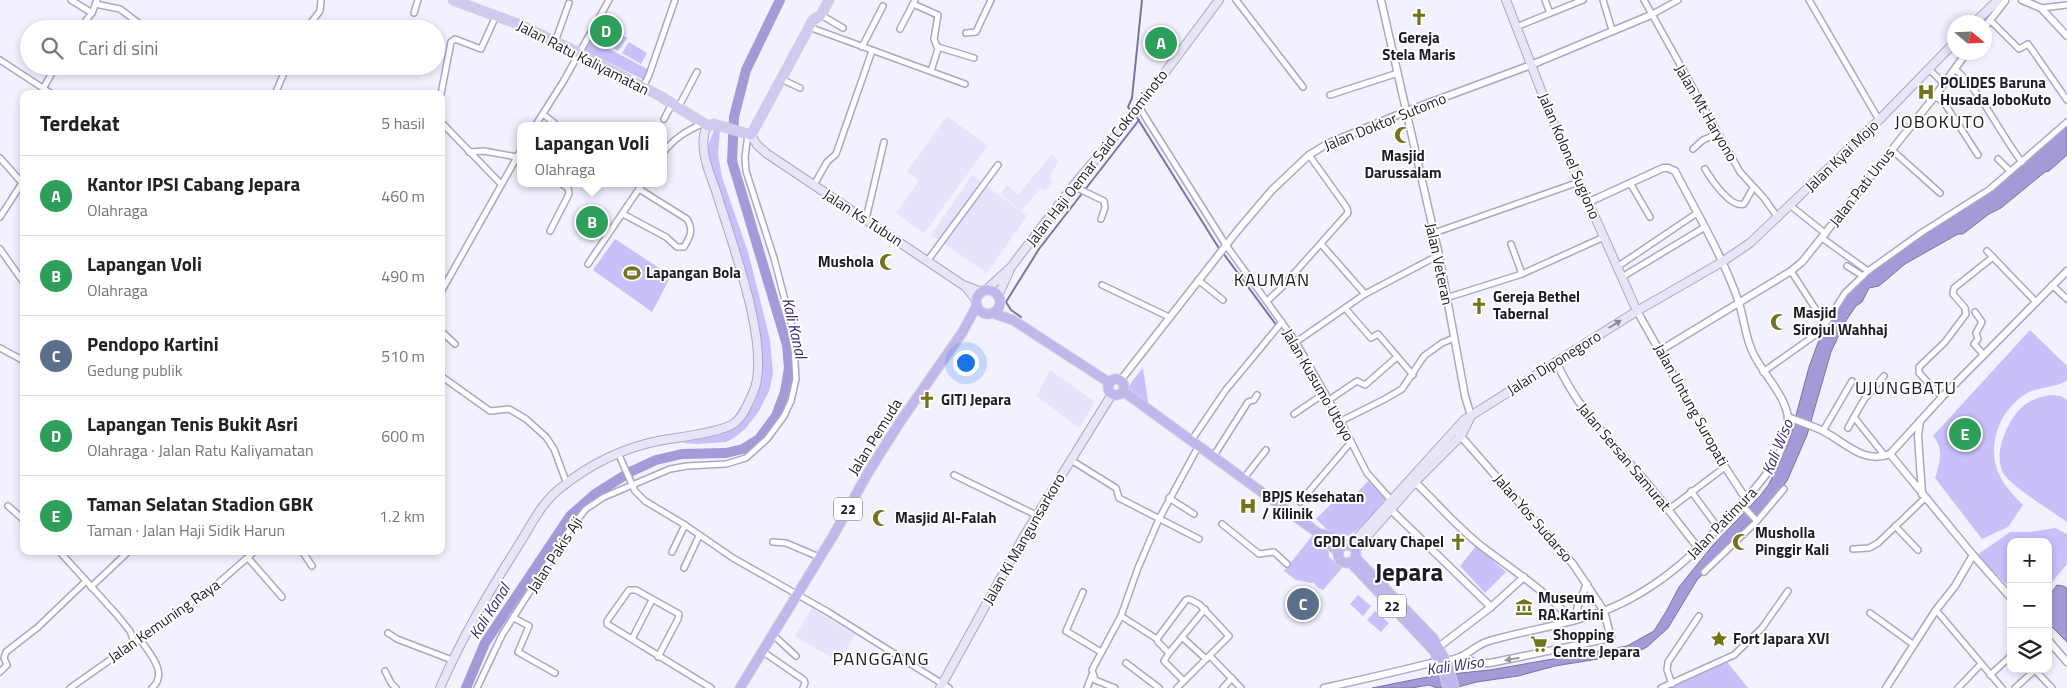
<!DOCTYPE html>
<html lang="id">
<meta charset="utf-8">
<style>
:root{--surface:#fff;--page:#f2f2f2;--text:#222;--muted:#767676;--line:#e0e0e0;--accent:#d93025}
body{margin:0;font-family:"Titillium Web",sans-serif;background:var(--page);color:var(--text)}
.controls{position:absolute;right:15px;bottom:15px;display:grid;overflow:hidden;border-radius:10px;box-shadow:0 2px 8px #0003}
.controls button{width:45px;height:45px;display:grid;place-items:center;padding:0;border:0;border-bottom:1px solid var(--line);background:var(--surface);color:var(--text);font:25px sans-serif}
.compass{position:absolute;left:1947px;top:15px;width:45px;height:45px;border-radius:50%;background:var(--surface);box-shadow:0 2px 8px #0003;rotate:109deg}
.you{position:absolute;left:965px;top:362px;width:18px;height:18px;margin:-12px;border:4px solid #fff;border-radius:50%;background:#1a73e8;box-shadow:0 0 0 8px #1a73e833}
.badge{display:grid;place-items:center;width:32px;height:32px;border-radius:50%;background:var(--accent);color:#fff;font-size:16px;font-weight:700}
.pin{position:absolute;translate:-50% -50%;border:2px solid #fff;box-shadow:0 1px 5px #0006}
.popup{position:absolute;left:517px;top:122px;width:150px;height:65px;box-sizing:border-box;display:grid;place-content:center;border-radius:10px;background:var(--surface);filter:drop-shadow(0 1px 4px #0005);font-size:16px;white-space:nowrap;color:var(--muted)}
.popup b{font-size:19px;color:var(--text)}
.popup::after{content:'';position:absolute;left:50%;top:100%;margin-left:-10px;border:10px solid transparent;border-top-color:var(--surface)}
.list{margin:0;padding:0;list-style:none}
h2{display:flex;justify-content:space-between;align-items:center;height:65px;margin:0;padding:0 20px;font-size:21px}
h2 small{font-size:16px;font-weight:400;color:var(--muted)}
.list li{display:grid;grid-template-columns:32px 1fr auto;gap:15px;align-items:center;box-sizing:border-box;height:80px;padding:0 20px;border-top:1px solid var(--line)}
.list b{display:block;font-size:19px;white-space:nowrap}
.list p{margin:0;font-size:16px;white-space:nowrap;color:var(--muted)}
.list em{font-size:16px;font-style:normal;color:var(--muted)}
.icon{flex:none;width:28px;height:28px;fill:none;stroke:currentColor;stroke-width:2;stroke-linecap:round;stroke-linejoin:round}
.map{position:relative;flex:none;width:2067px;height:688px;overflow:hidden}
.search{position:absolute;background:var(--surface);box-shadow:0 2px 8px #0003;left:20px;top:20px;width:425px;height:55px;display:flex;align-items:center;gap:12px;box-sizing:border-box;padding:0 18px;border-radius:28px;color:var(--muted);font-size:19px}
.panel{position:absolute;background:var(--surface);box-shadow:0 2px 8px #0003;left:20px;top:90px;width:425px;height:465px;border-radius:10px}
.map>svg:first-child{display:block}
.built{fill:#e6e3fc}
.green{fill:#c8c0f9}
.water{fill:#a39ad8;stroke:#7b74a3}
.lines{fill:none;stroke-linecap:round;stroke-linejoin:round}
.stream{stroke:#7b74a3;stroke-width:2}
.river{stroke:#a39ad8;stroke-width:10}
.minor-casing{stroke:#aba7c7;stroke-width:8}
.tertiary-casing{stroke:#aba7c7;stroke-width:9}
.secondary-casing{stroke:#aba7c7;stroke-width:10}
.primary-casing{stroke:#d2d1d4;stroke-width:11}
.trunk-casing{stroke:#d2d1d4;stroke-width:11}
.minor{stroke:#fff;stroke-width:5}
.tertiary{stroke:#fff;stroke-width:6}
.secondary{stroke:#e7e5f8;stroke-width:8}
.primary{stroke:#d0caf1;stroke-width:9}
.trunk{stroke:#c0b8ec;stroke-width:9}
.oneway{fill:#8c8a9a}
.oneway2{fill:#99989e}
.labels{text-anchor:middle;stroke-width:4;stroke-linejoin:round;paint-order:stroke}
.shield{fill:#fff;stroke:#615f68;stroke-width:1}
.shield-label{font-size:14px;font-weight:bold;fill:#1d1b27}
.poi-label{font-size:15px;font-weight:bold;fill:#1d1b27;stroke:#fff;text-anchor:start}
.street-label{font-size:15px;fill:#1d1b27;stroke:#fff}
.water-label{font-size:16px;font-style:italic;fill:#3d2a73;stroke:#fff}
.quarter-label{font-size:18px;letter-spacing:1px;fill:#1d1b27;stroke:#fff}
.town-label{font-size:25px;font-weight:bold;fill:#1d1b27;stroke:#fff}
</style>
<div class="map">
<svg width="2067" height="688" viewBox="0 0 2067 688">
<rect width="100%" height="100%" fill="#f2f1ff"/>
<g class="built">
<polygon points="947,116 988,146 924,233 896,213 919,181 907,171"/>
<polygon points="1052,154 1058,161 1049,179 1052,182 1045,191 1041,188 1021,211 1027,216 987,273 931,235 972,175 1019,210 1001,194 1007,185 1018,195"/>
<polygon points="1050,370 1095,402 1079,428 1037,396"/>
<polygon points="812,608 855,635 839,662 795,636"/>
</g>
<g class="green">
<polygon points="603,24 627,38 618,51 594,38"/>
<polygon points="591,39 649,70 644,80 584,50"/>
<polygon points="629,42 647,53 641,64 622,53"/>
<path d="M714 130H720L718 155 722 177 748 252 759 295 770 340 773 374 769 391 759 411 745 429 734 438 726 442 697 444 683 443C698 438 723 437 734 428 772 397 764 348 754 307 752 298 751 289 749 281 745 270 740 259 736 248 727 217 718 185 708 153V146Z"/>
<polygon points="587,204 610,220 596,240 575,224"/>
<polygon points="615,239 671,276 652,312 593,270"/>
<path d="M2030 330 2067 366V380C2055 389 2037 386 2024 395 1998 412 1985 450 2001 478 2006 488 2015 497 2023 505L2008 527 1982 539 1935 478C1940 463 1944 448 1933 436Z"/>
<path d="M1143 368 1150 415C1123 397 1121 393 1143 368Z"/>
<path d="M2050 395 2061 396 2067 400V522C2049 509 2023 494 2008 479 1989 461 2006 422 2022 407 2030 400 2039 397 2050 395Z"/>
<path d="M1368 481 1386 498C1375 510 1354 542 1338 536 1330 534 1322 524 1316 519L1335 500 1339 503 1344 498 1340 495 1343 492 1351 499Z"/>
<polygon points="2055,528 2067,534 2067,564 2048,587 2048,542 2011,542 2011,589 1977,555 2010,532 2030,532"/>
<polygon points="1312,536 1328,548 1329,557 1342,568 1323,590 1318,588 1313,582 1311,583 1296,580 1284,571"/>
<polygon points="1476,546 1506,572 1485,593 1460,566"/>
<polygon points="1358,595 1371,606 1363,616 1350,604"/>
<polygon points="1375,611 1389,623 1381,632 1367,620"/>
<polygon points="1727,662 1748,688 1668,688"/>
</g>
<g class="water">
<polygon points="2067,123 2067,155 2049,171 2045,172 2001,208 1989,214 1963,234 1958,234 1905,264 1879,286 1869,288 1862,302 1856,306 1845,322 1831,352 1807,435 1787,481 1765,509 1742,529 1743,532 1697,580 1668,628 1647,647 1635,653 1555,666 1518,676 1477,682 1458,687 1437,688 1429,685 1412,688 1372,688 1432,676 1490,670 1627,646 1654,631 1667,610 1679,587 1713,545 1760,496 1769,484 1788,445 1809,367 1816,348 1821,335 1848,290 1885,259 1963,209"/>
<polygon points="2057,585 2063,586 2067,588 2067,642 2048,623 2048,597"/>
</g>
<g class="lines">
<g class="stream">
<polyline points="1133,113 1128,107 1132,98 1142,0"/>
<polyline points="1136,116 1220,250"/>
<polyline points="1223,253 1277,326"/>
<polyline points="1021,317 1011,310 1006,302 1039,249 1139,120"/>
</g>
<polyline class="river" points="466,688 485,643 570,516 595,494 630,472 656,460 682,454 726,453 743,449 759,439 776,416 785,392 789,368 787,345 732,161 734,117 746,70 780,0"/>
<g class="minor-casing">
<g id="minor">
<polyline points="71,0 92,13 97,0"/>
<polyline points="915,0 913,4 938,15 934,39 938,49 931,71"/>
<polyline points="1236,0 1303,87"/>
<polyline points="1545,0 1550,13"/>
<polyline points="1603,0 1612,30"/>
<polyline points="1644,0 1740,172 1764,198 1778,218"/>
<polyline points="1809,0 1879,120"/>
<polyline points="95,4 120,9 145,28"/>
<polyline points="2041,8 2067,5"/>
<polyline points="414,13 418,0"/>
<polyline points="821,15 843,28"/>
<polyline points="1651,15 1678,0"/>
<polyline points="1990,20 2019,49 2028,44 2067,100"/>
<polyline points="84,24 94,29"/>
<polyline points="809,27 965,84"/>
<polyline points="1516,27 1583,0"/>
<polyline points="79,29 92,13"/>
<polyline points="306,29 320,11 321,0"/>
<polyline points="900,29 913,4"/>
<polyline points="966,33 976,32 991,0"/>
<polyline points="555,42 569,3"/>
<polyline points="862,47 883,6"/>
<polyline points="938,47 974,58"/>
<polyline points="0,60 52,94"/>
<polyline points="1929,69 1944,84"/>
<path d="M1955 69C1981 91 2000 134 2022 162"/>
<polyline points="781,79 800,88"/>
<polyline points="44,87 56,66"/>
<polyline points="643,87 649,75 675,0"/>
<polyline points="275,94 287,66"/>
<polyline points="441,94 451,42 455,39 481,49 496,16"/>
<polyline points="1330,95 1398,73"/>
<polyline points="1935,96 1945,104 1978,155"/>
<polyline points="1139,107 1226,245 1296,342 1339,418 1367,473 1391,500"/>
<polyline points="678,108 697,72"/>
<polyline points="543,114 558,126"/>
<polyline points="664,119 672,104"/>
<polyline points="441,122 501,184"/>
<polyline points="535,126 563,82 609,0"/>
<polyline points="1693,149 1703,140 1717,134"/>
<polyline points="1892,150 1940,193"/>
<polyline points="469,152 484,151 517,157 521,159"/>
<path d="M663 153C674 138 688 130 704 123"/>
<polyline points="0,158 23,184"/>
<polyline points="1998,159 2010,171"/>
<path d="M1705 169C1711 179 1731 209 1744 204L1753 188"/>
<polyline points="1630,183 1650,217"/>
<polyline points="814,185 827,162 836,154 872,51"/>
<polyline points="1073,186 1104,201 1105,208 1101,219"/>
<polyline points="1791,206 1826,234"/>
<path d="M623 214 666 237 677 247H684C690 237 694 230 687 219L639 189"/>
<polyline points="0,217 22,183"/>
<polyline points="866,219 884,142"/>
<polyline points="550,231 569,194 568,188 560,183"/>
<polyline points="1434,233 1579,182"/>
<polyline points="1822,238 1868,271"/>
<polyline points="1321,244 1365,294"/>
<polyline points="1511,244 1522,274"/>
<polyline points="0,249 24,283"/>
<polyline points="1987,251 2036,302"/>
<polyline points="928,260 998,165"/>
<polyline points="588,264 643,183"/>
<polyline points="1847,266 1863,276"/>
<polyline points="1617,267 1697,213"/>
<polyline points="1791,271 1815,308"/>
<polyline points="1622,277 1705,227"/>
<polyline points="1198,280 1223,300"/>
<polyline points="1102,285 1169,317"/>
<polyline points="2052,285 2067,299"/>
<polyline points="441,292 521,150"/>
<polyline points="1446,298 1522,274 1604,237"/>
<polyline points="1267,301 1281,288 1348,213 1347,208 1309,155"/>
<polyline points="1345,308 1371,338 1378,334 1413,375"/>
<polyline points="1975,312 1982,322 1976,333 1978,339 1974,344 1984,355"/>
<polyline points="441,331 455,344"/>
<polyline points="1296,342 1365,294 1439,255"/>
<polyline points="0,348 24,361"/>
<polyline points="1763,372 1821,331 1845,293 1868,271 1921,233 1990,189 2067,122"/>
<polyline points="441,376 490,411 509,409 526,419 546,437 554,449 567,484"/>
<polyline points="1942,397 1919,373 1919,367 1945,342 1966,314 1965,308 1953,294 1954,288 1993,257"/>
<polyline points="1329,400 1357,381 1365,385 1397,357"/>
<polyline points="1294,414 1325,393"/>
<polyline points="1854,417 1865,398 1884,376"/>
<polyline points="1341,421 1385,399 1402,389 1424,356 1442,343 1454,338"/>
<polyline points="1848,428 1854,417 1885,456"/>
<polyline points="1823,431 1852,381"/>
<polyline points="1191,441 1225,391 1282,322"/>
<polyline points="618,453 635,491 645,501 685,525 733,558 828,612 949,688"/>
<polyline points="1213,457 1248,402 1254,400 1257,395"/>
<polyline points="1071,460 1116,488 1119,498 1199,539"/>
<polyline points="954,475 1036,515"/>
<polyline points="1244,478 1266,450"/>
<polyline points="1691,491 1719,529"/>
<polyline points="1169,498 1194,514"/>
<polyline points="1300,502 1351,442"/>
<polyline points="1741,504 1757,521 1784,489"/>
<polyline points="8,506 24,520"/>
<polyline points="1668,510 1725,467"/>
<polyline points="1222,524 1259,554 1274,552 1287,564"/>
<polyline points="1895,526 1918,550"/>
<polyline points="773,542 786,543 819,557"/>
<polyline points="1853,549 1869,548 1878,543 1925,498"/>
<polyline points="59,551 117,615 130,631 134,642"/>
<polyline points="302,551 312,566"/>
<polyline points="672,552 685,525"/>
<polyline points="248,558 282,597"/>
<polyline points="684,568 699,536"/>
<polyline points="1704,572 1757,521"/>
<polyline points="91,587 129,551"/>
<polyline points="1083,592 1066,631 1101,652"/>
<polyline points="1936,610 2002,688"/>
<polyline points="1870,613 1914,645"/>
<polyline points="1121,616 1157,639 1158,642 1169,653 1205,609"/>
<polyline points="514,618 529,626 518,652 555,673"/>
<polyline points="388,633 397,639 452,660"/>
<polyline points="772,634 796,656"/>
<polyline points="1182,637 1206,659"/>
<path d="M140 639C149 653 169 673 152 688"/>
<polyline points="632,639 652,600"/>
<polyline points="1157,639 1186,600 1189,599 1199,604 1229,636 1177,688"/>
<polyline points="762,651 804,680 805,683 803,688"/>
<polyline points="1169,653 1164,661 1184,681"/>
<polyline points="1210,656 1241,688"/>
<polyline points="658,657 678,619 679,614 636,590 629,590 607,621 607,624 711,688"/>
<polyline points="1126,663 1159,688"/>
<polyline points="2034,669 2052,688"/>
<polyline points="385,671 391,683 396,688"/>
<polyline points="0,672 7,665 4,658 6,652 38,627 86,581"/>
<polyline points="1990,675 2011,656"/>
<polyline points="1672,684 1667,670 1668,662 1699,616"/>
<polyline points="70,688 214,587 255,551"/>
<polyline points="477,688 502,635 570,529 586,509 604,497 670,469 687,466 726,464 746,458 767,439 784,416 791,401 796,379 793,331 774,258 746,171 745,157 748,134"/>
<polyline points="1087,688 1092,675"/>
<polyline points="1115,688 1095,680 1092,670 1121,616 1138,568 1159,519 1198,447"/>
<polyline points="1223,688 1232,678"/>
<polyline points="1661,688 1734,655 1762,628 1788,591"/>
<polyline points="1958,688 1981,664"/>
<polyline points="2015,688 2035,670"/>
</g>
</g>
<g class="tertiary-casing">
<g id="tertiary">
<polyline points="1381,0 1439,255 1465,396 1471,416"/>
<polyline points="2022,0 2041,8 2067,36"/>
<polyline points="1984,28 2005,1"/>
<polyline points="1637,311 1725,467 1746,499"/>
<polyline points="1661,350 1791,271 1802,262 1935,96 1967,52"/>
<path d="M1556 361C1578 412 1617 447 1652 489 1668 509 1683 529 1699 549"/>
<polyline points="1120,381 1238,230 1272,190 1309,155 1327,144 1407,111 1531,65 1651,15"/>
<path d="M1788 417C1800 422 1814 426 1825 432 1847 444 1864 464 1890 454"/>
<polyline points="1920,421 1918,436 1922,494"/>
<polyline points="1458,433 1573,564 1604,611 1611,638 1490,663 1477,663 1460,657"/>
<polyline points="1890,454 1942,397 2067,271"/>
<path d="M1413 480C1435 501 1455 525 1480 545 1511 569 1546 591 1573 621"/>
<polyline points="1387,506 1491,607"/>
<polyline points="1973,555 2011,598"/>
<polyline points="1576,620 1578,605 1587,584"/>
<polyline points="2048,640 2067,662"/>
<polyline points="1436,649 1491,607 1524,577"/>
<path d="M1324 688C1360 680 1395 672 1431 663 1440 661 1451 661 1460 657 1470 653 1476 645 1489 641 1526 630 1568 625 1604 611 1662 588 1701 548 1742 503 1762 481 1788 452 1788 420 1788 398 1762 373 1753 353 1745 337 1744 317 1738 300 1722 255 1697 213 1675 171L1668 168H1663L1589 202"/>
<polyline points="1886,688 1936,610 1955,586 1973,555 1890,454"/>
</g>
</g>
<g class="secondary-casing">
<g id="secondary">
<polyline points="1506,0 1560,139 1637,311"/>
<polyline points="1975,22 1998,0"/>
<polyline points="751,135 757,145 766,153 963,285 982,292"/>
<polyline points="965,286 976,300"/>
<polyline points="986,290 1009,269"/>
<polyline points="998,296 1011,267 1073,186 1137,110 1219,0"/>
<polyline points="1350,546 1464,420 1637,311 1722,262 1750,243 1879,120 1954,43"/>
<polyline points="1355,550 1415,482 1461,436 1471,416"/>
<path d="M440 688C462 637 489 592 518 546 530 527 541 504 558 490 588 465 624 447 663 440 681 437 718 433 733 424 743 418 748 403 753 393 773 349 730 238 716 191 710 174 701 154 704 136 704 132 706 129 708 126"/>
<polyline points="940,688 1024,536 1112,394"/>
</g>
</g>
<g class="primary-casing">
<polyline id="primary" points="453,0 518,24 571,49 660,96 708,126 714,124 751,135 813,20 821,15 829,0"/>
</g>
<g class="trunk-casing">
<g id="trunk">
<circle cx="988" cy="302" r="12"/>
<polyline points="992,313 1013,320 1110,383"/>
<circle cx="1116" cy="387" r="8"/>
<polyline points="1123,391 1318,533 1327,543 1339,552"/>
<polyline points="1318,533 1330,536 1343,546"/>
<circle cx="1347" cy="554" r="9"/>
<polyline points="1355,557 1433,638 1448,665 1454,688"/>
<polyline points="1350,562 1434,651 1444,672 1448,688"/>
<polyline points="740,688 833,536 869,471 900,422 962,333 977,305"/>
</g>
</g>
<use href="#minor" class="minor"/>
<use href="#tertiary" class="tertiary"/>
<use href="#secondary" class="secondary"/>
<use href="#primary" class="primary"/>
<use href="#trunk" class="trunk"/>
</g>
<defs><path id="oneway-solid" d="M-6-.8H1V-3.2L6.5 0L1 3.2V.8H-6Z" transform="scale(1.25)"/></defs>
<use class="oneway" href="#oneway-solid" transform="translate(1615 324) rotate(-32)"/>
<use class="oneway2" href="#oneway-solid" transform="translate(1512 659) rotate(170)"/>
<defs>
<g id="church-bare" transform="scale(1.35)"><path d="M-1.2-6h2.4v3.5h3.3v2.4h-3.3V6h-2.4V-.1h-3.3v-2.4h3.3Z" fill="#72741b" stroke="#fff" stroke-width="2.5" paint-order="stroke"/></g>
<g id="hospital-bare" transform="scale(1.35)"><path d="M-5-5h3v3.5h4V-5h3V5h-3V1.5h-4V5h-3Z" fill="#72741b" stroke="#fff" stroke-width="2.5" paint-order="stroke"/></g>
<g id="mosque-bare" transform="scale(1.35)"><path d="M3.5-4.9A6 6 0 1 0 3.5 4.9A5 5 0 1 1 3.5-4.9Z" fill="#72741b" stroke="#fff" stroke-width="2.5" paint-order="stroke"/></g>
<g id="stadium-bare" transform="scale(1.35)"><path d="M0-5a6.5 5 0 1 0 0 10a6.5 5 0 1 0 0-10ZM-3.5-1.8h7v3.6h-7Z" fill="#72741b" stroke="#fff" stroke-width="2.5" paint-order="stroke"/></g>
<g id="museum-bare" transform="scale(1.35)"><path d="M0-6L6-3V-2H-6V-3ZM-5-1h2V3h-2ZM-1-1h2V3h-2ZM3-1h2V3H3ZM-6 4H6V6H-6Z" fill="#72741b" stroke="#fff" stroke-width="2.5" paint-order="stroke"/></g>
<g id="sight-bare" transform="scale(1.35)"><path d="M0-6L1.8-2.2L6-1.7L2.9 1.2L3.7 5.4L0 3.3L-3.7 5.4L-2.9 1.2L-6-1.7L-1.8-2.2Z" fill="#72741b" stroke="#fff" stroke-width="2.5" paint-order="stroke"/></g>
<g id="supermarket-bare" transform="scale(1.35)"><path d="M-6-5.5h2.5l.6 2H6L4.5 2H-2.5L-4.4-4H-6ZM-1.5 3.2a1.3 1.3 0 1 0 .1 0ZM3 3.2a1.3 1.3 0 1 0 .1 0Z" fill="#72741b" stroke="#fff" stroke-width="2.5" paint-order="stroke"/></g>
</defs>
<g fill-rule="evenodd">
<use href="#church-bare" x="1419" y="17"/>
<use href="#hospital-bare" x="1926" y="92"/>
<use href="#mosque-bare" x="1403" y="135"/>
<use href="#mosque-bare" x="888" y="262"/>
<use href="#stadium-bare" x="632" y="273"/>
<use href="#church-bare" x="1479" y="306"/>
<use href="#mosque-bare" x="1779" y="322"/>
<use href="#church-bare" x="927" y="400"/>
<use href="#hospital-bare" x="1248" y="506"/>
<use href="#mosque-bare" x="881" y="518"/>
<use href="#church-bare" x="1458" y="542"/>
<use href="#mosque-bare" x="1741" y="542"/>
<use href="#museum-bare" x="1524" y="607"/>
<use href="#sight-bare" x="1719" y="639"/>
<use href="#supermarket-bare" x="1539" y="644"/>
</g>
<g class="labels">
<g class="shield">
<rect x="834" y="497.5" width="28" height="23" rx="4"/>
<rect x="1378" y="594.5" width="28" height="23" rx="4"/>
</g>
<g class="shield-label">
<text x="848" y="514">22</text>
<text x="1392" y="611">22</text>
</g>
<g class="poi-label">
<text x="1419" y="43" text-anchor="middle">Gereja<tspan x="1419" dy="17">Stela Maris</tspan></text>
<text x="1940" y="88">POLIDES Baruna<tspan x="1940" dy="17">Husada JoboKuto</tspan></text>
<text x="1403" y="161" text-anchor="middle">Masjid<tspan x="1403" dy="17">Darussalam</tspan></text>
<text x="874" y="267" text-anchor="end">Mushola</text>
<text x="646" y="278">Lapangan Bola</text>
<text x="1493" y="302">Gereja Bethel<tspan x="1493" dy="17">Tabernal</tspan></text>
<text x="1793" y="318">Masjid<tspan x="1793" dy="17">Sirojul Wahhaj</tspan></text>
<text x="941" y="405">GITJ Jepara</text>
<text x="1262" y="502">BPJS Kesehatan<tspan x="1262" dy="17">/ Kilinik</tspan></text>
<text x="895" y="523">Masjid Al-Falah</text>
<text x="1755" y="538">Musholla<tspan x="1755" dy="17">Pinggir Kali</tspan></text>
<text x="1444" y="547" text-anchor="end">GPDI Calvary Chapel</text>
<text x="1538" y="603">Museum<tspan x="1538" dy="17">RA.Kartini</tspan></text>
<text x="1553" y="640">Shopping<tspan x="1553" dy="17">Centre Jepara</tspan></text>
<text x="1733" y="644">Fort Japara XVI</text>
</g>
<g class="street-label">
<text transform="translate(583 58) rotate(27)" y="5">Jalan Ratu Kaliyamatan</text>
<text transform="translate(1706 113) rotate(60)" y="5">Jalan Mt Haryono</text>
<text transform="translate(1385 122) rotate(-22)" y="5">Jalan Doktor Sutomo</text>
<text transform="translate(1569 156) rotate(67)" y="5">Jalan Kolonel Sugiono</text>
<text transform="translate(1842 156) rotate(-44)" y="5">Jalan Kyai Mojo</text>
<text transform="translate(1097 158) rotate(-52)" y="5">Jalan Haji Oemar Said Cokrominoto</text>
<text transform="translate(1862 187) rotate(-52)" y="5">Jalan Pati Unus</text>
<text transform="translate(863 218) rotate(33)" y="5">Jalan Ks Tubun</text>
<text transform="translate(1439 264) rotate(78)" y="5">Jalan Veteran</text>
<text transform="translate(1554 363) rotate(-32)" y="5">Jalan Diponegoro</text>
<text transform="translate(1318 385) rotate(60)" y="5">Jalan Kusumo Utoyo</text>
<text transform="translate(1691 405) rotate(61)" y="5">Jalan Untung Suropati</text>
<text transform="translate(875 437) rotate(-58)" y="5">Jalan Pemuda</text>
<text transform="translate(1624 457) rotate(50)" y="5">Jalan Sersan Samurat</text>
<text transform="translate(1533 518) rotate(49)" y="5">Jalan Yos Sudarso</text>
<text transform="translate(1722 523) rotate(-46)" y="5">Jalan Patimura</text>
<text transform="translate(1024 539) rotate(-60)" y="5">Jalan Ki Mangunsarkoro</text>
<text transform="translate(555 555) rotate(-57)" y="5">Jalan Pakis Aji</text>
<text transform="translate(164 621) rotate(-35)" y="5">Jalan Kemuning Raya</text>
</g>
<g class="water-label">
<text transform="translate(795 328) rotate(77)" y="6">Kali Kanal</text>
<text transform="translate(1777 447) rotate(-68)" y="6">Kali Wiso</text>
<text transform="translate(489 611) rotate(-58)" y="6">Kali Kanal</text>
<text transform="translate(1455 665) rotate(-8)" y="6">Kali Wiso</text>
</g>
<g class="quarter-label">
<text x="1940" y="128">JOBOKUTO</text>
<text x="1272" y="286">KAUMAN</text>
<text x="1906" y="394">UJUNGBATU</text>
<text x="881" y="665">PANGGANG</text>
</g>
<g class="town-label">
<text x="1409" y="581">Jepara</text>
</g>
</g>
</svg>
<div class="controls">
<button>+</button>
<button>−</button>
<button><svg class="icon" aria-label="layers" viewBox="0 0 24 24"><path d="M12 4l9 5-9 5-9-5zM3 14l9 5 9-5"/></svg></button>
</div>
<svg class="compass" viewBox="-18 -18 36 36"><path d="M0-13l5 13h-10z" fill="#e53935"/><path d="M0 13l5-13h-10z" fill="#767676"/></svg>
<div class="you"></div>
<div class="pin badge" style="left:1161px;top:43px;background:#2e9e5b">A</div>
<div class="pin badge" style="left:592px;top:222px;background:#2e9e5b">B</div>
<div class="popup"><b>Lapangan Voli</b>Olahraga</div>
<div class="pin badge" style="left:1303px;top:604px;background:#5c6f8a">C</div>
<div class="pin badge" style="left:606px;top:31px;background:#2e9e5b">D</div>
<div class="pin badge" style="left:1965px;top:434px;background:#2e9e5b">E</div>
<div class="search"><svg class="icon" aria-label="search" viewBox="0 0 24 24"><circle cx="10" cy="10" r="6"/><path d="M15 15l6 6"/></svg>Cari di sini</div>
<section class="panel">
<h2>Terdekat<small>5 hasil</small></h2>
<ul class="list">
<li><span class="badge" style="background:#2e9e5b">A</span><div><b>Kantor IPSI Cabang Jepara</b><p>Olahraga</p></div><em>460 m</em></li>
<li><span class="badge" style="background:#2e9e5b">B</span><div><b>Lapangan Voli</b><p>Olahraga</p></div><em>490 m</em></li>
<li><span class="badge" style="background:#5c6f8a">C</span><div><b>Pendopo Kartini</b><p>Gedung publik</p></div><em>510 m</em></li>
<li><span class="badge" style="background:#2e9e5b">D</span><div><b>Lapangan Tenis Bukit Asri</b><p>Olahraga · Jalan Ratu Kaliyamatan</p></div><em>600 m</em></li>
<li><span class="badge" style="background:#2e9e5b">E</span><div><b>Taman Selatan Stadion GBK</b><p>Taman · Jalan Haji Sidik Harun</p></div><em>1.2 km</em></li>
</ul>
</section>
</div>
